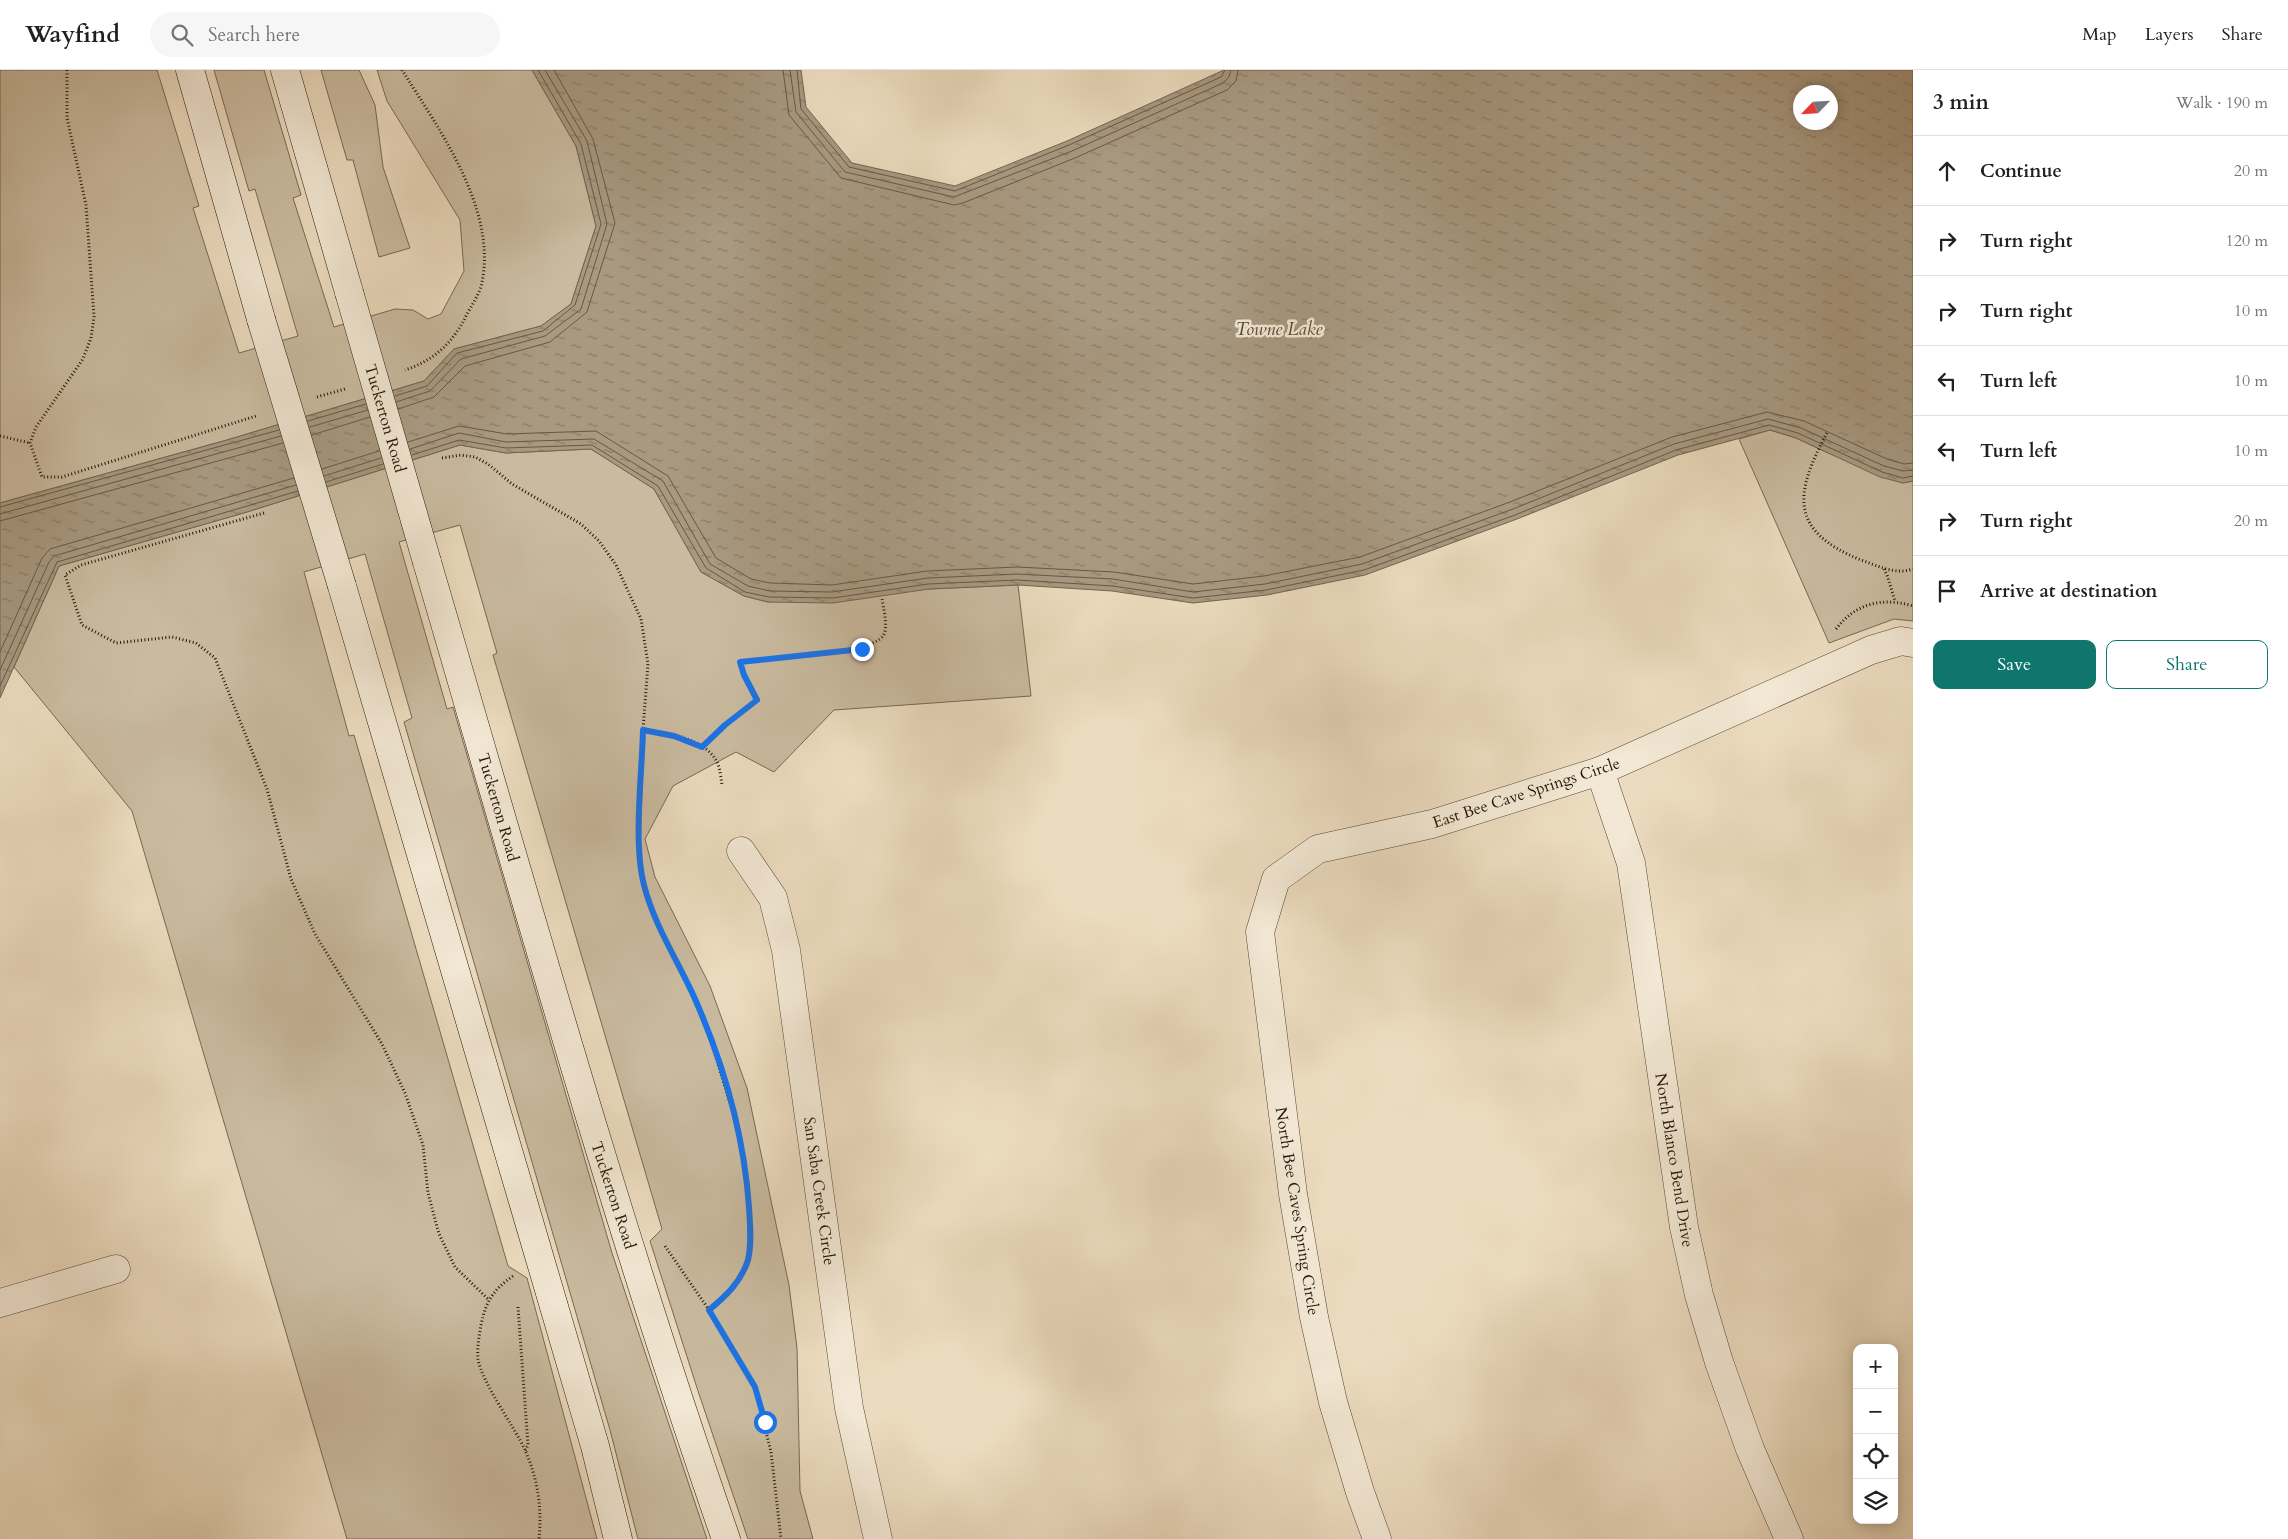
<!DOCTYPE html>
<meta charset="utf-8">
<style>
:root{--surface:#fff;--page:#f6f6f6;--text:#202124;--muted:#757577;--line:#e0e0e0;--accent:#0f766e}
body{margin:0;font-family:Cardo,serif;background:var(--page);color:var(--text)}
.controls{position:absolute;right:15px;bottom:15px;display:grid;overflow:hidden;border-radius:10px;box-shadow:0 2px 12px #0003}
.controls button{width:45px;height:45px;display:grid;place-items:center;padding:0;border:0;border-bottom:1px solid var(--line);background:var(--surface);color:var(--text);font:25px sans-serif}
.compass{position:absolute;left:1793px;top:15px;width:45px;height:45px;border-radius:50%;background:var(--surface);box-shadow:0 2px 12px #0003;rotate:245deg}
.stop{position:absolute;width:15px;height:15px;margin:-11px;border:4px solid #1a73e8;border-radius:50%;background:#fff}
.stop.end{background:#1a73e8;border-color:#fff;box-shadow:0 1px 5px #0008}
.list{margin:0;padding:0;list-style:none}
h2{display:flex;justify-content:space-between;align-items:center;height:65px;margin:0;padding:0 20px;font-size:21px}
h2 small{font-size:16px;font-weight:400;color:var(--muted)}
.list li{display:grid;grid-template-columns:32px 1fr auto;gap:15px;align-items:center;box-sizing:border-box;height:70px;padding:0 20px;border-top:1px solid var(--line)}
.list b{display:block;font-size:19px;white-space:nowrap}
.list em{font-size:16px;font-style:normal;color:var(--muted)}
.actions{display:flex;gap:10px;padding:15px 20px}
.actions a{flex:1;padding:11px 0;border:1px solid var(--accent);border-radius:10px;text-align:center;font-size:18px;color:var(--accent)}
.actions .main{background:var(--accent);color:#fff}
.icon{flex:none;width:28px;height:28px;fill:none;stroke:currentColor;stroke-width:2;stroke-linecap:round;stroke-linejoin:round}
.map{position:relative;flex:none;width:1913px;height:1469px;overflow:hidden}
header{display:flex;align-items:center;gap:30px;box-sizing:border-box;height:70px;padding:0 25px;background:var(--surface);border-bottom:1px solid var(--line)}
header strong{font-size:24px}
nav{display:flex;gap:28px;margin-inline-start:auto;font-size:18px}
.search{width:350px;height:45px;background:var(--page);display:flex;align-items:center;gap:12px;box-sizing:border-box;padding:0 18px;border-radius:28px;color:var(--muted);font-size:19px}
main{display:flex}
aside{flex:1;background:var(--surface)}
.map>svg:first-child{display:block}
.green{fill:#cabba0;stroke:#766954}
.water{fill:url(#water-ripples);stroke:#736551;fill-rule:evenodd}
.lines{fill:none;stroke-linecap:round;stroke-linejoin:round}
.shore{stroke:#665845;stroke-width:1}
.minor-casing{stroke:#554836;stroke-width:29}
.secondary-casing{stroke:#231709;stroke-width:29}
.path{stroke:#231709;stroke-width:3;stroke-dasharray:1 2.5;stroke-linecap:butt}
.minor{stroke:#f3e8d5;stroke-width:28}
.secondary{stroke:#f3e8d5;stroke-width:28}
.secondary-bridge-casing{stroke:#231709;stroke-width:29;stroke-linecap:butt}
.secondary-bridge{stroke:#f3e8d5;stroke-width:28}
.route{stroke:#1a73e8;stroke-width:6}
.labels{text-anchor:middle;stroke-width:5;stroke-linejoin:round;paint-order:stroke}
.street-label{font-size:16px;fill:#231709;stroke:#f3e8d5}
.water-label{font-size:18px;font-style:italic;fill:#584b39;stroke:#f3e8d5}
</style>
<header>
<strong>Wayfind</strong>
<div class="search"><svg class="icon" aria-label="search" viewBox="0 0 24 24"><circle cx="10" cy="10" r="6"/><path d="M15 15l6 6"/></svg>Search here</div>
<nav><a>Map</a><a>Layers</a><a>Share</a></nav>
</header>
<main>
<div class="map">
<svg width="1913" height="1469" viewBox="0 0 1913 1469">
<defs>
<pattern id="water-ripples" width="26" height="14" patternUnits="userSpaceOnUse" patternTransform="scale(1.25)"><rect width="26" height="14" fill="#a89981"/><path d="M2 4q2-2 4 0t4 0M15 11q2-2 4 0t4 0" fill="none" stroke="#887c68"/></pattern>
</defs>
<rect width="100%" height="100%" fill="#ecdcbf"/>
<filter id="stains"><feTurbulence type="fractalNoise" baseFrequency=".004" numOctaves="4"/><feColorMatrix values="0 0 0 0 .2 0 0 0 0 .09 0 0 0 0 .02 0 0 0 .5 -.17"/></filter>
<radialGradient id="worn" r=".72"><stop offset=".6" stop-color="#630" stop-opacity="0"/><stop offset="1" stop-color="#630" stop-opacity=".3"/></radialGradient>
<g class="green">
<polygon points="0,0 157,0 199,136 193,138 239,283 298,266 255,119 249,121 214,0 264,0 301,125 293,128 334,257 395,239 413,240 428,249 441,244 464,201 460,150 387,31 377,0 532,0 576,76 596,156 571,234 541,256 454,279 424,311 227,370 0,433"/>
<polygon points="321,0 359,0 375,35 383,97 410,178 379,187 353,90 347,90"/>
<polygon points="1770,360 1796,368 1826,382 1903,413 1913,411 1913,551 1894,549 1829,573 1739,369"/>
<polygon points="460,375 506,383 591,379 654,419 701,502 744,526 768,532 929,519 1018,515 1031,626 834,640 774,702 736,682 673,716 645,769 655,807 710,916 747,1018 789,1215 797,1278 800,1421 813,1469 748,1469 698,1321 650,1171 662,1159 493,585 497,583 460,455 399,472 447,639 453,637 612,1183 707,1469 638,1469 610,1360 404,652 412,648 365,484 304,502 349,666 354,665 508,1196 527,1208 597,1469 347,1469 132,741 14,597 59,496 247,442"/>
</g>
<path class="water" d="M532 0H801L806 37 852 93 955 116 1067 71 1224 0H1913V411L1903 413 1880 407 1796 368 1770 360 1678 385 1517 449 1365 505 1267 525 1193 533 1112 521 1018 515 929 519 833 533 768 532 744 526 701 502 654 419 591 379 506 383 460 375 247 442 59 496 0 628V433L227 370 424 311 454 279 541 256 571 234 596 156 576 76ZM1800 22H1830V52H1800Z"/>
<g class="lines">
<g class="shore">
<polyline points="783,0 789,45 841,108 954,135 963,133 1075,88 1227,20 1236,11 1238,0"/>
<polyline points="790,0 796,42 845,102 954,127 1072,81 1223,13 1229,7 1231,0"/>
<polyline points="797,0 801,39 849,97 955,121 1069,75 1221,7 1225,0"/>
<polyline points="395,326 427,316 457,283 543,261 575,235 601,154 581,74 538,0"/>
<polyline points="396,332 430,321 461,289 545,266 581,239 607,154 587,71 545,0"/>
<polyline points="398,339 434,327 465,296 550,272 587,242 615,153 593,69 554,0"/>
<polyline points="308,351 366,334"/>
<polyline points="310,357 368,340"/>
<polyline points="312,365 370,347"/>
<polyline points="408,372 459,356 507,364 596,361 668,406 716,488 751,509 770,513 832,515 927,501 1017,497 1114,502 1193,514 1264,506 1360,487 1510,432 1672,367 1767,342 1804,351 1887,389 1904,394 1913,393"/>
<polyline points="410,379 459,363 506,372 594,369 663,411 710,494 748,516 770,521 832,522 928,508 1017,504 1113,509 1193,522 1265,514 1362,494 1513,439 1674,374 1768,349 1801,358 1884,396 1903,401 1913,400"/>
<polyline points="412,385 459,370 506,378 592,375 658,416 706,498 745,522 769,527 833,528 928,514 1017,510 1113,516 1193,528 1266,520 1364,500 1515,445 1676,380 1769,355 1798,363 1882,402 1903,408 1913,406"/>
<polyline points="322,399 379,381"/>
<polyline points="324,406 381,388"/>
<polyline points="326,412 383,394"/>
<polyline points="0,437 279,360"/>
<polyline points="0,444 281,366"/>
<polyline points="0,451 283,373"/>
<polyline points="0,582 42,488 50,479 294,408"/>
<polyline points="0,600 49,492 54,486 296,415"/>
<polyline points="0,616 57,492 298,421"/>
</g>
<g class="minor-casing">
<g id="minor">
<polyline points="1600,701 1631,793 1684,1157 1699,1225 1719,1292 1750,1379 1789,1469"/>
<polyline points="741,781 773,828 786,880 849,1338 878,1469"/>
<polyline points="0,1233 116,1199"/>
<polyline points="1377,1469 1360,1422 1333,1332 1314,1247 1293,1124 1260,862 1276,809 1318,779 1432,754 1600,701 1871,580 1901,571 1913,573"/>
</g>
</g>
<g class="secondary-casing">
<g id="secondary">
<polyline points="190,0 261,249"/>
<polyline points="285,0 349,222"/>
<path d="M427 492C523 819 614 1147 726 1469"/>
<polyline points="342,516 595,1376 618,1469"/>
</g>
</g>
<g class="path">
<polyline points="67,0 67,48 86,135 94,247 91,268 83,289 36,357 30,373 42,407 62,407 256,346"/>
<path d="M402 0C439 59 497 139 482 212 480 224 471 236 466 246 453 273 433 291 405 300"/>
<polyline points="317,327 345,319"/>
<path d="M1827 363C1794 424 1789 461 1861 490 1878 496 1895 505 1913 499"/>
<polyline points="0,366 30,373"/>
<polyline points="442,388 461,385 475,387 488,394 512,414 581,454 599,471 616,495 641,549 648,594 643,660 639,782 643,814 651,838 695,930 710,968 735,1050 746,1102 751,1171 748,1190 732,1219 709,1240"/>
<polyline points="264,443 81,495 65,505 82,555 116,573 172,567 196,573 215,588 267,719 291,809 315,864 382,974 405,1023 423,1075 428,1123 439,1164 455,1197 488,1229"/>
<polyline points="1884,499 1887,505 1895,531"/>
<path d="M1836 559C1856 533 1882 527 1913 536"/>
<path d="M643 660C666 662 706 669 717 692 720 698 721 708 722 715"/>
<path d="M702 677 725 655 757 630 744 605 740 592C765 589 871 584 883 566 889 557 883 538 882 528"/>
<polyline points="665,1176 709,1240 755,1317 771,1382 781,1469"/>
<path d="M513 1206C493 1220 486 1231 481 1255 479 1266 477 1278 478 1289 481 1311 514 1356 525 1380 538 1409 542 1438 539 1469"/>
<polyline points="518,1237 528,1375 525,1381"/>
</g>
<use href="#minor" class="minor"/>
<use href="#secondary" class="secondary"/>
<g class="secondary-bridge-casing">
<g id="secondary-bridge">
<polyline points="349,222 427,492"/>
<polyline points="261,249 342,516"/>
</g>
</g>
<use href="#secondary-bridge" class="secondary-bridge"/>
</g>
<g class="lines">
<path class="route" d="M765 1352 755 1317 709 1240C726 1226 741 1212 748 1190 752 1173 750 1154 749 1137 744 1066 724 995 695 929 678 891 654 855 644 815 633 773 642 705 643 660L674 666 702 677 725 655 757 630 744 605 740 592 862 579"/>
</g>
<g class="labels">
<g class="street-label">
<text transform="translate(386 348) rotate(74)" y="6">Tuckerton Road</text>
<text transform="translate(1526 722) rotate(-18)" y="6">East Bee Cave Springs Circle</text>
<text transform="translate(499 737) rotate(74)" y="6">Tuckerton Road</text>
<text transform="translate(1675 1090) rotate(81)" y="6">North Blanco Bend Drive</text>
<text transform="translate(820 1121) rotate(82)" y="6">San Saba Creek Circle</text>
<text transform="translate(614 1125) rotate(72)" y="6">Tuckerton Road</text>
<text transform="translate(1298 1141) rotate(81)" y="6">North Bee Caves Spring Circle</text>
</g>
<g class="water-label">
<text x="1279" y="265">Towne Lake</text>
</g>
</g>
<rect width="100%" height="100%" filter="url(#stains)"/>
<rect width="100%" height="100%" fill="url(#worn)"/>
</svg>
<div class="controls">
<button>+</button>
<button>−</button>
<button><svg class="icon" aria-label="locate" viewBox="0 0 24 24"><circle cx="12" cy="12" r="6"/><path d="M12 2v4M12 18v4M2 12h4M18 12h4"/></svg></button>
<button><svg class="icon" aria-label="layers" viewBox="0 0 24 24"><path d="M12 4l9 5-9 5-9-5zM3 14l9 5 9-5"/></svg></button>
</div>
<svg class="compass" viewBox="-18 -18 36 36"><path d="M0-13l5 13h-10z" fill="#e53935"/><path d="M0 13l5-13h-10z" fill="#757577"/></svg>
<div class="stop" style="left:765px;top:1352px"></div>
<div class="stop end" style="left:862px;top:579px"></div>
</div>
<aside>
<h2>3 min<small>Walk · 190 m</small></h2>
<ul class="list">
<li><svg class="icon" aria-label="ahead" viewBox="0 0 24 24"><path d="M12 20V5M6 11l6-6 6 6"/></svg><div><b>Continue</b></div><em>20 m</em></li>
<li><svg class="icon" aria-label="right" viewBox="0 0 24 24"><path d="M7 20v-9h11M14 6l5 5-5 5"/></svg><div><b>Turn right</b></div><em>120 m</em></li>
<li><svg class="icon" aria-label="right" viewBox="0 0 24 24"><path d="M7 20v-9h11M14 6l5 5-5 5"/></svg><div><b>Turn right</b></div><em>10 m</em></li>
<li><svg class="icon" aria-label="left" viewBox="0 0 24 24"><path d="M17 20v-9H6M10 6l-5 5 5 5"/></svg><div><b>Turn left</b></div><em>10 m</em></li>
<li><svg class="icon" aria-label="left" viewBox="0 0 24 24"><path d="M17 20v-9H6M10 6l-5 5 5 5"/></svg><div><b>Turn left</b></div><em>10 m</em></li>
<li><svg class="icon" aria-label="right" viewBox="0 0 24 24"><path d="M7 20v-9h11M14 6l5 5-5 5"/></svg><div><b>Turn right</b></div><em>20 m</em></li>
<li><svg class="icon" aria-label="arrive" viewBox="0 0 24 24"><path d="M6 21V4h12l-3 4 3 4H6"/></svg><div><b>Arrive at destination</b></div></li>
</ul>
<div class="actions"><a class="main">Save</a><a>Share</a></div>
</aside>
</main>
